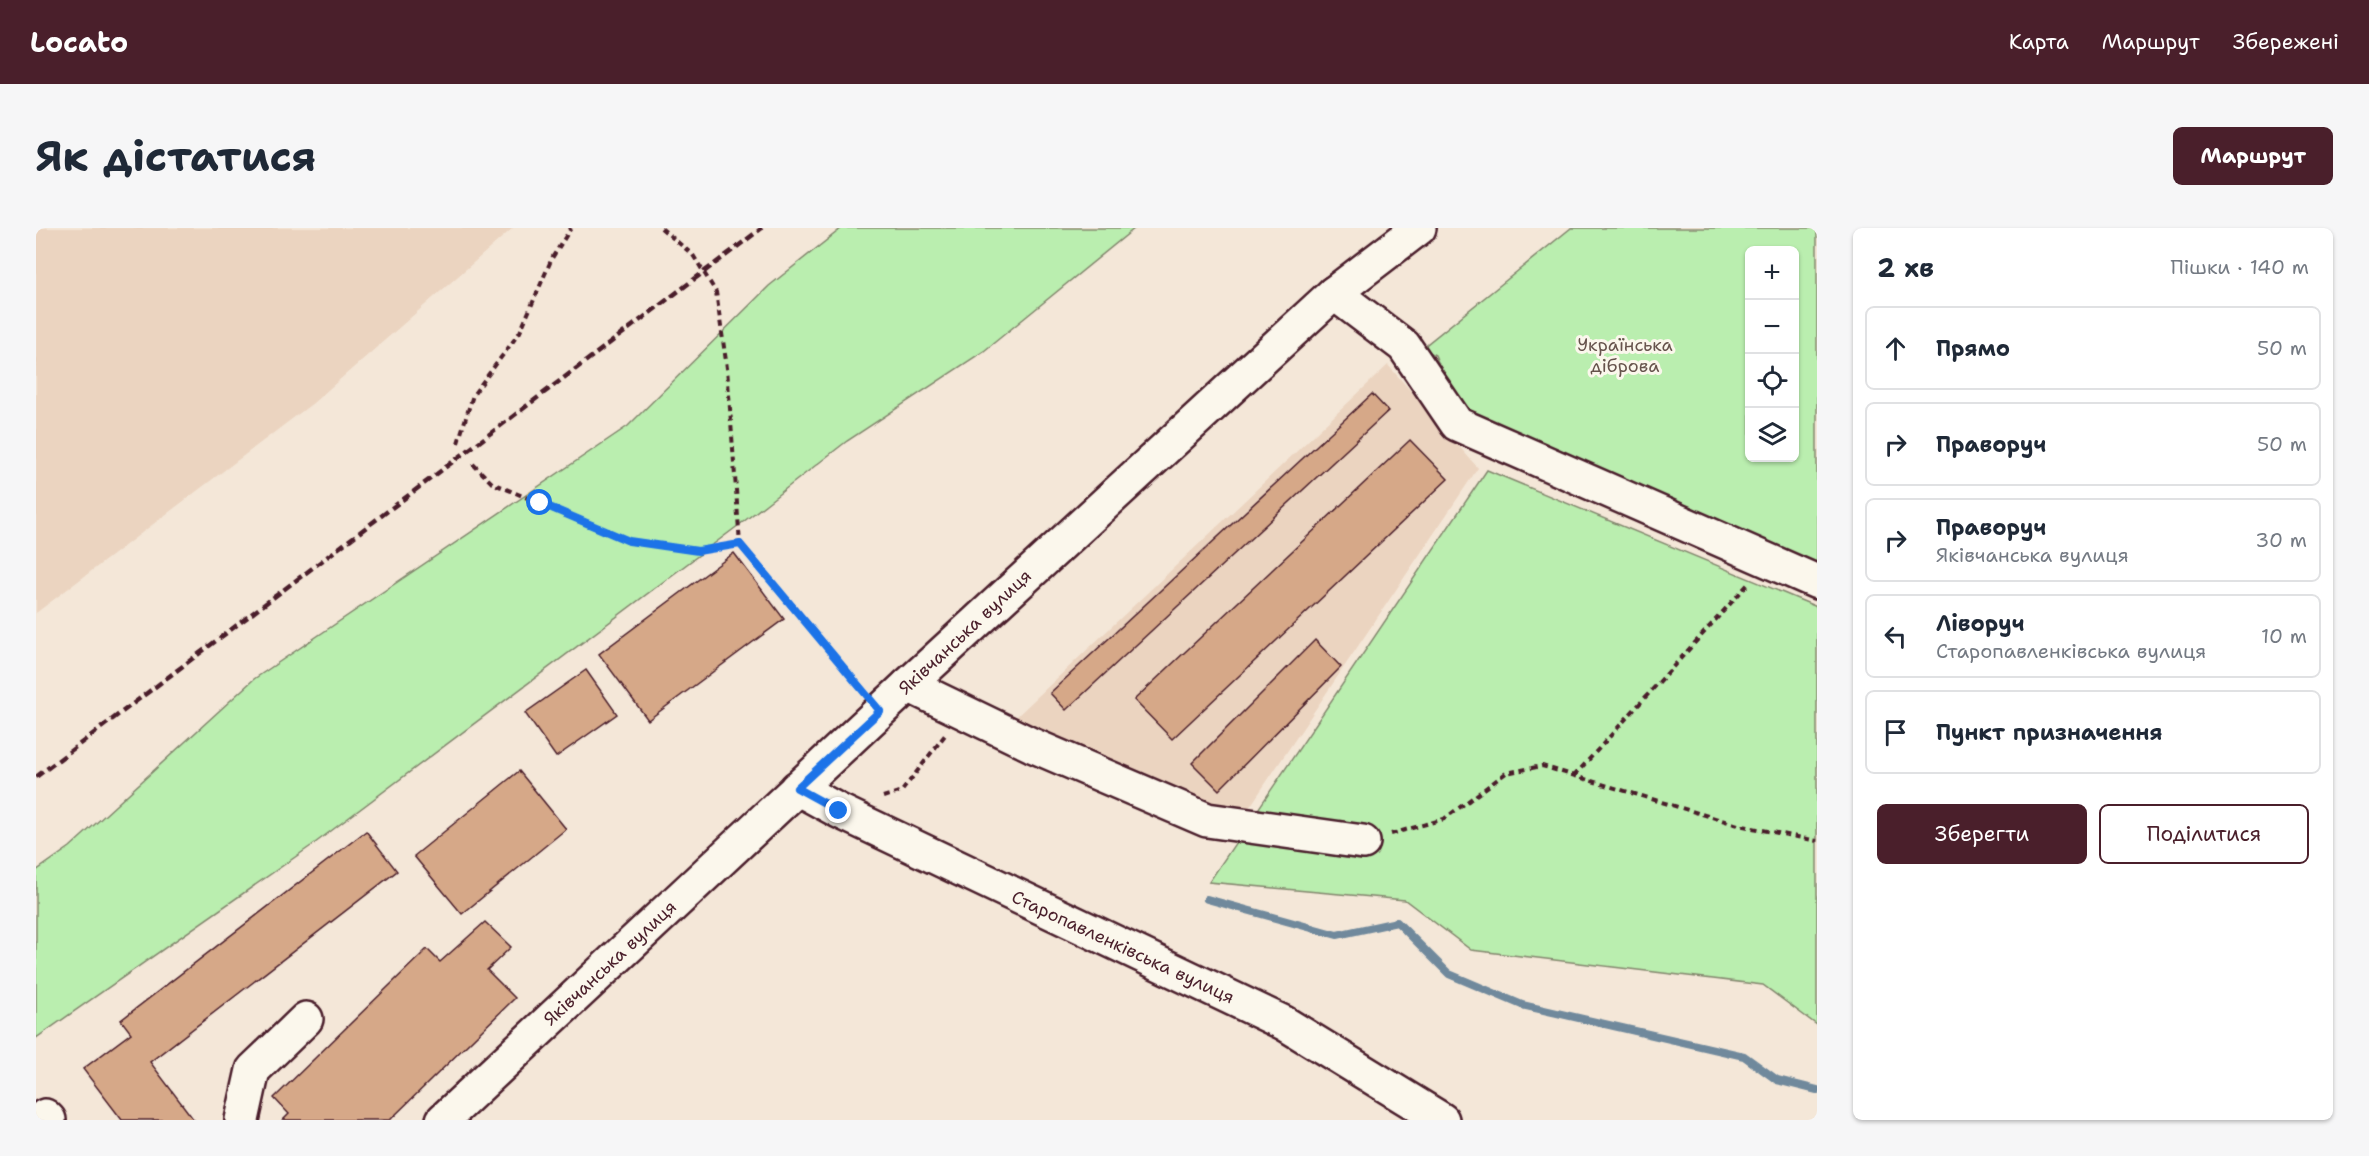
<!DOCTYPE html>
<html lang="uk">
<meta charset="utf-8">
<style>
:root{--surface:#fff;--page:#f6f6f7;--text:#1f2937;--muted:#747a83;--line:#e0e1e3;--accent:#4a1f2b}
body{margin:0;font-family:"Shantell Sans",sans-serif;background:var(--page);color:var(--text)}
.controls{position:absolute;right:18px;top:18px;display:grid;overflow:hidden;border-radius:9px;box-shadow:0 2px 4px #0004}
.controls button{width:54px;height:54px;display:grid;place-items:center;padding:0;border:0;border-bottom:2px solid var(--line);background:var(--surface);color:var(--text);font:30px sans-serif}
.stop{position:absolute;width:18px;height:18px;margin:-14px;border:4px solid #1a73e8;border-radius:50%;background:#fff}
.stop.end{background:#1a73e8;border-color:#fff;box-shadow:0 2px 6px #0008}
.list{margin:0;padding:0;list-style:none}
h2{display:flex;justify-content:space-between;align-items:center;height:78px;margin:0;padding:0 24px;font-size:26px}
h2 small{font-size:20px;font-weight:400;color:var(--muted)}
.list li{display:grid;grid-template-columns:39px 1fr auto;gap:18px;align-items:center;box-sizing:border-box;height:84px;margin:0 12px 12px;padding:0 12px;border:2px solid var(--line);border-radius:9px}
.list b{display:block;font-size:22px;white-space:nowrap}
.list p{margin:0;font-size:20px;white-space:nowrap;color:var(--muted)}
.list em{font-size:20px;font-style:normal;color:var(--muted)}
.actions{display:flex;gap:12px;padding:18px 24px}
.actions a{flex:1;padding:14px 0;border:2px solid var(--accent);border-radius:9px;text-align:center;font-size:21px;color:var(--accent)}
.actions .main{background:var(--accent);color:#fff}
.icon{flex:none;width:33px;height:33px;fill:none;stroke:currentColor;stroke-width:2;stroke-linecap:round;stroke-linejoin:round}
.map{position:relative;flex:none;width:1781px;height:892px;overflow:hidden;border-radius:9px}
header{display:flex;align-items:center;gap:36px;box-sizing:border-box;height:84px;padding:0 30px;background:var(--accent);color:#fff}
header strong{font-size:28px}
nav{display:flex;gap:33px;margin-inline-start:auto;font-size:21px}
.intro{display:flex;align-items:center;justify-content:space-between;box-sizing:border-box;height:144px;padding:0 36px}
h1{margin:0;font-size:42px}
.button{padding:15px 27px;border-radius:9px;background:var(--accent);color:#fff;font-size:21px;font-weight:700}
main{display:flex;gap:36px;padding:0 36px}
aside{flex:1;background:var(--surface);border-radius:9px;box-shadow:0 2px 4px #0004}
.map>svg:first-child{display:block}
.built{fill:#ebd4c0}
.green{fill:#baeeaf;stroke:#82866d;stroke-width:1.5;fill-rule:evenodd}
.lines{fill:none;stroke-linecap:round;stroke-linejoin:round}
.stream{stroke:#6f899c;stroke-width:8}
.building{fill:#d6a888;stroke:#4a1f2b;stroke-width:1.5}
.minor-casing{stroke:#4a1f2b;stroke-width:38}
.path{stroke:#4a1f2b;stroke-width:4;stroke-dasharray:6 4.5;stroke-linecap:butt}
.minor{stroke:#fbf7ec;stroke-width:33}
.rail{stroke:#4a1f2b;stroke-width:4.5;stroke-dasharray:9 4.5;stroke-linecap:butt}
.route{stroke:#1a73e8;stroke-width:8}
.labels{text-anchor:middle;stroke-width:6;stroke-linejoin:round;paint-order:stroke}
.park-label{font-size:18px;fill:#66534c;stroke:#fbf7ec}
.street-label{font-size:18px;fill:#4a1f2b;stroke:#fbf7ec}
</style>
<header>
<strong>Locato</strong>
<nav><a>Карта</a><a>Маршрут</a><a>Збережені</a></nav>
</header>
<div class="intro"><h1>Як дістатися</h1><a class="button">Маршрут</a></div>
<main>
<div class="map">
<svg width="1781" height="892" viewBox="0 0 1781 892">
<rect width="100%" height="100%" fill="#f4e7d8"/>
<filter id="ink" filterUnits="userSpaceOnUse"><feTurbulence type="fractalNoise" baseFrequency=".0167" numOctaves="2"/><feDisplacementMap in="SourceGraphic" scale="12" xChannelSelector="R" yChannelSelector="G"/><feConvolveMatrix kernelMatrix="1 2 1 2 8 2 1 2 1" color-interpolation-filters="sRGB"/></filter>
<g filter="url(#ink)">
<g class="built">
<polygon points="0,0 477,0 277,175 0,385"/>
<polygon points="1352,137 1442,240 1211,583 1124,564 1012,515 979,490"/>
</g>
<g class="green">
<polygon points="806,0 1099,0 948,123 811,213 707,294 275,618 0,810 0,643 34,619 218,451 592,198 733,58"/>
<path d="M1535 0H1781V346L1426 192 1399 127 1386 120ZM1714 22H1758V230H1714Z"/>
<polygon points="1451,242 1781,379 1781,797 1727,757 1435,722 1369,672 1173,654"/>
</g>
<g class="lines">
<polyline class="stream" points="1171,671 1301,707 1361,694 1413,746 1486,777 1708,828 1741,852 1781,862"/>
</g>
<g class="building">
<polygon points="1336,166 1352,183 1030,482 1014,465"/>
<polygon points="1374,212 1412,251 1136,511 1098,472"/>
<polygon points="698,325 748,391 612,492 563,426"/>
<polygon points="1279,412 1305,439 1183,562 1156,535"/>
<polygon points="550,442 581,486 520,529 489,485"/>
<polygon points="483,543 530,601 426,686 378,628"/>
<polygon points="330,603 361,643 114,834 158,892 86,892 47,841 95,805 85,792"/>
<polygon points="449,694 475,719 451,742 479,770 354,892 247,892 253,886 238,870 391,721 404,734"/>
</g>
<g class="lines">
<g class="minor-casing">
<g id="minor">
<polyline points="1298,65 1368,118 1421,196 1781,354"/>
<polyline points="872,457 996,517 1171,592 1327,614"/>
<polyline points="761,560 803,583 1248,795 1406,892"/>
<polyline points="9,888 13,892"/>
<polyline points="206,892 217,842 270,791"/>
<polyline points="407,892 872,457 1298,65 1383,0"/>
</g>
</g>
<g class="path">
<polyline points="625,0 657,27 680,64 691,140 704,316"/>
<polyline points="422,215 437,167 484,104 516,30 535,0"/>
<polyline points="437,236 456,255 593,313 662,323 704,316 826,461"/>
<polyline points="1538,548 1713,355"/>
<polyline points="847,569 866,563 909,507"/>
<polyline points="1355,606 1408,591 1470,545 1506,538 1702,597 1781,613"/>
</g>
<use href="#minor" class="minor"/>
<polyline class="rail" points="0,549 726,0"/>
</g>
</g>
<g class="lines" filter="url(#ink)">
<polyline class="route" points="504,275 593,313 662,323 704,316 844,483 761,560 803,583"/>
</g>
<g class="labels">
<g class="park-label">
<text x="1589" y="123">Українська<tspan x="1589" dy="21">діброва</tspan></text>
</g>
<g class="street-label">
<text transform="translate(929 404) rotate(-43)" y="6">Яківчанська вулиця</text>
<text transform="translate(1087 719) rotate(25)" y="6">Старопавленківська вулиця</text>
<text transform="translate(574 735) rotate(-43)" y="6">Яківчанська вулиця</text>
</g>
</g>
</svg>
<div class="controls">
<button>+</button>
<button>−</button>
<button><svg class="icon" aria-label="locate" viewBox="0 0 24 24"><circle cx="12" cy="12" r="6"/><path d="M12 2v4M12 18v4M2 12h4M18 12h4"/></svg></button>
<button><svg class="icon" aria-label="layers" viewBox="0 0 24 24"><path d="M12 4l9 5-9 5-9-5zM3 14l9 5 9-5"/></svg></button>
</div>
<div class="stop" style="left:504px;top:275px"></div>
<div class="stop end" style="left:803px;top:583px"></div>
</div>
<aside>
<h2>2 хв<small>Пішки · 140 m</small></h2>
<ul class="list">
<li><svg class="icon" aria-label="ahead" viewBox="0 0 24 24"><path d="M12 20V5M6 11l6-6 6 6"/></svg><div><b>Прямо</b></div><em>50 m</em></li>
<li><svg class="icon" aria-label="right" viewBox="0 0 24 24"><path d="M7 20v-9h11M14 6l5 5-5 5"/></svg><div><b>Праворуч</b></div><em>50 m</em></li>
<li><svg class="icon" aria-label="right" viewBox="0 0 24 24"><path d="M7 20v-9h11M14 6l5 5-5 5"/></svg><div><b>Праворуч</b><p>Яківчанська вулиця</p></div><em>30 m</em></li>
<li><svg class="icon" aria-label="left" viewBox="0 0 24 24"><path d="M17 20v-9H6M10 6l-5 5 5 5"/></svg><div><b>Ліворуч</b><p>Старопавленківська вулиця</p></div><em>10 m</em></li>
<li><svg class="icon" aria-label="arrive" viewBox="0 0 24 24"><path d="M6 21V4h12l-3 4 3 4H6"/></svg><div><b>Пункт призначення</b></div></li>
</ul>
<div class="actions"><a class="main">Зберегти</a><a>Поділитися</a></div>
</aside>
</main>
